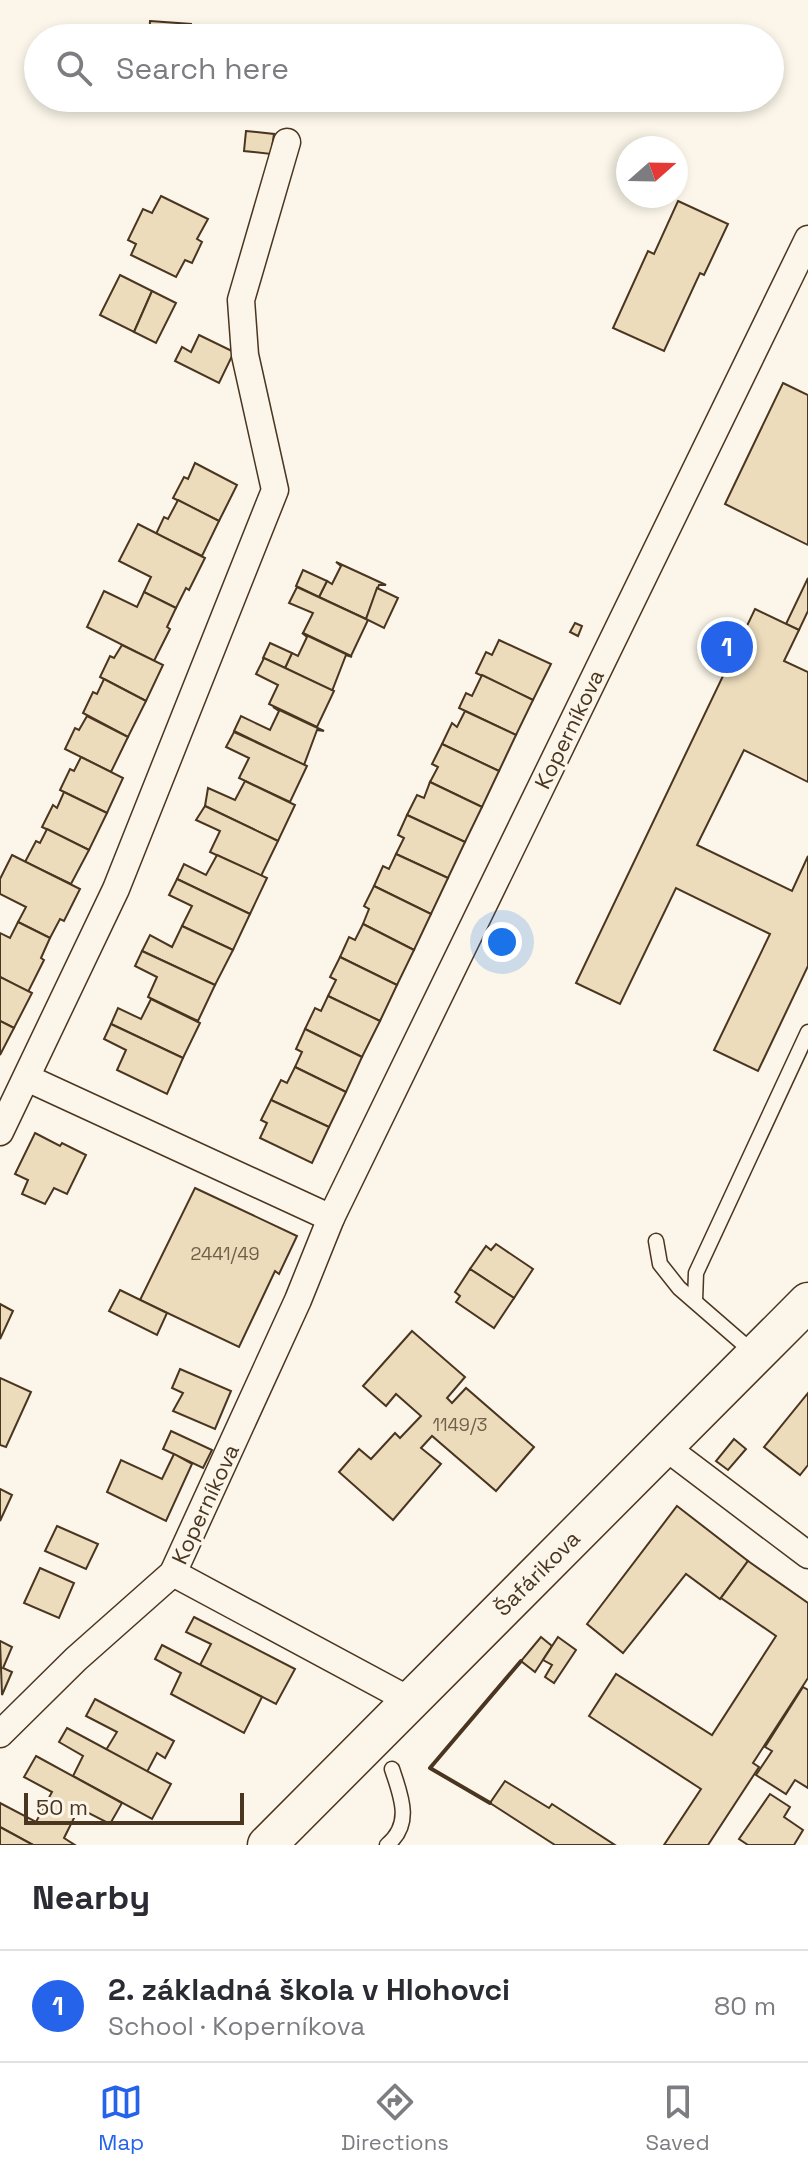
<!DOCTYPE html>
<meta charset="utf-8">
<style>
:root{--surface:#fff;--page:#f7f7f7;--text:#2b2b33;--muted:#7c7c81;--line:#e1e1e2;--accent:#2563eb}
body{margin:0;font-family:"Space Grotesk",sans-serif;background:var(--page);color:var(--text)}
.compass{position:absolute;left:616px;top:136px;width:72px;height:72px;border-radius:50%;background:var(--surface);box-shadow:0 4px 12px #0003;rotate:70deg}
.scale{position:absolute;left:24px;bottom:20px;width:220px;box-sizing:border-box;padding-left:8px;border:4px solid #4a3520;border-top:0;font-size:22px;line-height:28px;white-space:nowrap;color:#4a3520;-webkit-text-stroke:6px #fbf6e9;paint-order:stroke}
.you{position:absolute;left:502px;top:942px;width:28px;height:28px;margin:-20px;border:6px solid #fff;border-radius:50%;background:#1a73e8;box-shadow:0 0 0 12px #1a73e833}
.badge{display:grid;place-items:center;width:52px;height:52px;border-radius:50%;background:var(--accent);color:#fff;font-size:26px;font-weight:700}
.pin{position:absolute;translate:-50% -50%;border:4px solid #fff;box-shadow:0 2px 8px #0006}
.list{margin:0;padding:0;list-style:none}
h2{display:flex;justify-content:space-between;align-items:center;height:104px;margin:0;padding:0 32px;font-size:34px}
h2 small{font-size:26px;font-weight:400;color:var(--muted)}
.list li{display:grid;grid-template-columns:52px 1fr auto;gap:24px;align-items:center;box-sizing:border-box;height:112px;padding:0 32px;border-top:2px solid var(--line)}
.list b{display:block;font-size:30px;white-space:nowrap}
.list p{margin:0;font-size:26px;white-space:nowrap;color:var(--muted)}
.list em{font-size:26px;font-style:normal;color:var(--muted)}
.icon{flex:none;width:44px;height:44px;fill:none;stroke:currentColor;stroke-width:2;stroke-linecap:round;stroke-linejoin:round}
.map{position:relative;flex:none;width:808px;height:1845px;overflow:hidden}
.search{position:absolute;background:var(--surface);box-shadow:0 4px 12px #0003;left:24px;right:24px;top:24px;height:88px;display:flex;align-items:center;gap:20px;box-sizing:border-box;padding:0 28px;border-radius:44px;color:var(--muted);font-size:30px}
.sheet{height:216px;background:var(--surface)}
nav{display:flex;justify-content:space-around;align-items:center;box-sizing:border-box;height:112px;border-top:2px solid var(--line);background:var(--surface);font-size:22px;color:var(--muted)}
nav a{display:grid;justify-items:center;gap:4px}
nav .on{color:var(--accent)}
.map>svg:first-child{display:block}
.building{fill:#ecdcbc;stroke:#4a3520;stroke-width:2}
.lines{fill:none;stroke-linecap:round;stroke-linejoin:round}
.service-casing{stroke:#4a3520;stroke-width:17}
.minor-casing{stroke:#4a3520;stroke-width:29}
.secondary-casing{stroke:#4a3520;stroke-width:41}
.service{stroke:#fbf6e9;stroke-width:14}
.minor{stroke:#fbf6e9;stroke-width:26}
.secondary{stroke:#fbf6e9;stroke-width:38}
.wall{stroke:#4a3520;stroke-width:4}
.labels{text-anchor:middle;stroke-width:6;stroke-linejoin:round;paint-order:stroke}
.number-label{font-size:18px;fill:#725f47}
.street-label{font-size:22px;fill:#4a3520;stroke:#fbf6e9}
</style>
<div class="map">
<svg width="808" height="1845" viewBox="0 0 808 1845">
<rect width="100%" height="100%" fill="#fbf6e9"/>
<g class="building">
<polygon points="150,21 191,24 190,38 149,38"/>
<polygon points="246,131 274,134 271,154 244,151"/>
<polygon points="161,196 208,219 197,239 202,242 192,263 185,260 176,277 131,255 136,244 128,240 143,209 152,213"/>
<polygon points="678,201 728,224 704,275 700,273 664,351 613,328 648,251 654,254"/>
<polygon points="120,275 152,291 134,332 100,315"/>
<polygon points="152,291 176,303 156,343 134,332"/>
<polygon points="199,335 234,352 219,383 175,361 182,347 191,352"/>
<polygon points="783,383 808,395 808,545 725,504"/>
<polygon points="195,463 237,485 219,521 173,498 184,477 188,479"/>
<polygon points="178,500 219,521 202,556 156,534 164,517 168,519"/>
<polygon points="138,524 205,558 189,590 186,588 176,608 144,592 151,577 119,561"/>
<polygon points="336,562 386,585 379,585 366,619 319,597 327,581 332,584 341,566"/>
<polygon points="303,570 327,581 319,597 296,586"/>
<polygon points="808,578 808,611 799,630 786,624"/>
<polygon points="297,587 368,620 351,656 303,633 313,613 289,603"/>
<polygon points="377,588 398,598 384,628 366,619"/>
<polygon points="104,591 137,607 144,592 176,608 167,627 170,629 154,661 87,627"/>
<polygon points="755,609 799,630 784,661 808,672 808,782 744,750 697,845 792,891 808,856 808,966 758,1071 714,1050 770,934 676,888 620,1004 576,983"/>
<polygon points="575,623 582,626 578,636 570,632"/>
<polygon points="302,633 352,657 346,655 332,691 285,668 292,653 298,656 307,637"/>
<polygon points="499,640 551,664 533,700 476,673 486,652 492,655"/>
<polygon points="270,643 292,653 285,668 263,658"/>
<polygon points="122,645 163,665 146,701 100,677 110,656 114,658"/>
<polygon points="264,658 334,691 317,727 269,704 278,685 256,674"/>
<polygon points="482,675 533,700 516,735 459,708 466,693 472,696"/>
<polygon points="104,679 146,701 128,737 83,713 93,692 97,694"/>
<polygon points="273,707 324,731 317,730 304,765 234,731 241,716 270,730 279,711"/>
<polygon points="465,711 516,735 499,771 442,744 452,723 457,727"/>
<polygon points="87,716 128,737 111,772 65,749 75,728 79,730"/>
<polygon points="234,732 307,766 290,802 239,778 249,758 226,747"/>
<polygon points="442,744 499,771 482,807 430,782 438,767 432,764"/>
<polygon points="81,757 123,778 107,813 60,790 70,769 74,771"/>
<polygon points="245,781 295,805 278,841 205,806 208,788 235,800"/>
<polygon points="430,782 482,807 465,842 407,815 417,795 424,798"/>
<polygon points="64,792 107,813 89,850 42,827 53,805 57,808"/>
<polygon points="205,806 278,841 261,876 210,852 220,831 196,820"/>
<polygon points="407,815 465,842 448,878 396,854 404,838 398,835"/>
<polygon points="47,829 89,850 71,884 25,862 36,841 40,843"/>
<polygon points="396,854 448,878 431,914 374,886 383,866 389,869"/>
<polygon points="12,855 80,889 64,921 60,919 50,938 18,922 26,907 0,894 0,879"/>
<polygon points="217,855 267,878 250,914 177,879 184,864 206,875"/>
<polygon points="177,879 250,914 233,950 182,926 192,906 169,895"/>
<polygon points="374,886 431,914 414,950 363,924 369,909 364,906"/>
<polygon points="18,922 50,938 41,958 44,960 28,992 0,977 0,933 10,938"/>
<polygon points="363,924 414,950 397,985 340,957 349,937 355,940"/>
<polygon points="182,926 233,950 215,985 142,951 150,935 172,947"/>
<polygon points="142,951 215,985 198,1021 148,997 157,977 135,966"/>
<polygon points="340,957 397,985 380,1021 328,996 336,980 330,977"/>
<polygon points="0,977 32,993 14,1028 0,1021"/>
<polygon points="328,996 380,1021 362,1057 305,1029 315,1008 321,1011"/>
<polygon points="151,999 200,1023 183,1058 111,1024 118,1008 141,1019"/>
<polygon points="0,1021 14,1028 0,1055"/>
<polygon points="111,1024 183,1058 167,1094 117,1070 126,1050 104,1039"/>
<polygon points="305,1029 362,1057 346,1092 295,1067 302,1052 296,1049"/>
<polygon points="295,1067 346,1092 329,1127 271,1100 281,1080 287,1083"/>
<polygon points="271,1100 329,1127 312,1163 260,1138 267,1123 261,1120"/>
<polygon points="35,1133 60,1146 62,1143 86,1155 67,1194 54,1188 45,1204 22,1194 28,1180 15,1174"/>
<polygon points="195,1188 297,1236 279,1274 275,1271 239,1347 140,1300"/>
<polygon points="496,1244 533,1269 514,1298 470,1269 486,1246 491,1250"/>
<polygon points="470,1269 514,1298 494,1328 456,1302 460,1296 455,1292"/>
<polygon points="120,1290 167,1313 157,1335 109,1311"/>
<polygon points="0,1304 13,1311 0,1339"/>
<polygon points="412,1331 465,1377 447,1398 452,1403 466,1388 534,1447 496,1491 432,1436 421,1448 441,1464 393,1520 339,1472 359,1449 371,1459 395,1433 400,1438 421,1416 396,1394 386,1406 363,1386"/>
<polygon points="180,1369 231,1391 215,1429 173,1411 183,1393 172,1388"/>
<polygon points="0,1378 31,1392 6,1447 0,1445"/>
<polygon points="808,1393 808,1465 800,1475 764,1447"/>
<polygon points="171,1431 212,1450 203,1468 163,1449"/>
<polygon points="734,1439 746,1449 728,1470 716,1461"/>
<polygon points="174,1454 192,1464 166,1521 107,1492 121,1460 162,1479"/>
<polygon points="0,1489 12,1495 0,1521"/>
<polygon points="677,1506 748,1561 720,1599 686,1574 623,1653 587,1624"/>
<polygon points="57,1526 98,1544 86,1569 45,1551"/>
<polygon points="748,1561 808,1603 808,1678 753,1763 759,1767 708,1845 664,1845 701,1789 589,1716 616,1674 712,1735 776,1636 721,1598"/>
<polygon points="40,1568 74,1583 59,1618 24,1603"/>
<polygon points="194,1617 295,1669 276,1704 200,1665 211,1644 186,1632"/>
<polygon points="541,1637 552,1646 535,1672 521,1661"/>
<polygon points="558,1637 576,1650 554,1683 545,1677 552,1665 543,1660"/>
<polygon points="0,1641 12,1647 3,1668 12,1672 2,1695"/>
<polygon points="162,1645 262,1697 244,1733 171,1694 181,1673 155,1659"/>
<polygon points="803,1687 808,1690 808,1788 795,1780 786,1794 756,1775 772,1751 765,1747"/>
<polygon points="95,1699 174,1741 165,1758 157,1753 147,1772 106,1750 117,1732 86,1716"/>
<polygon points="67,1728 171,1784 152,1819 73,1776 83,1756 59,1742"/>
<polygon points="36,1756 122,1803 110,1824 79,1808 64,1838 75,1845 33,1845 0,1827 0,1803 36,1822 52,1792 24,1777"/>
<polygon points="505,1781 549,1808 552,1804 615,1845 555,1845 490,1803"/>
<polygon points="770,1794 790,1807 784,1817 803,1830 794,1845 748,1845 739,1839"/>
<polygon points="0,1827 33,1845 0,1845"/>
</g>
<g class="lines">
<g class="service-casing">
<g id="service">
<polyline points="656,1241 660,1264 679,1288 755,1354"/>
<polyline points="695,1301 696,1273 808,1032"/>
<path d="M387 1845C413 1824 401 1796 392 1769"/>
</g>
</g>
<g class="minor-casing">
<g id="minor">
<polyline points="27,1078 331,1218"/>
<polyline points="0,1132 116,889 275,490 245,355 241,300 287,142"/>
<polyline points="664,1446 808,1555"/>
<polyline points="173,1573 411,1701"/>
<polyline points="0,1734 76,1659 173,1573 298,1300 331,1218 808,239"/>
</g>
</g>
<g class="secondary-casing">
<polyline id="secondary" points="267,1845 808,1302"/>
</g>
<use href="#service" class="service"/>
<use href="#minor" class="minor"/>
<use href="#secondary" class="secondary"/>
<polyline class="wall" points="490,1803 430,1768 521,1661"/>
</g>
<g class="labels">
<g class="number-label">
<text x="225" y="1260">2441/49</text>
<text x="460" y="1431">1149/3</text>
</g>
<g class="street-label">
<text transform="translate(569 729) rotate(-64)" y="8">Koperníkova</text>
<text transform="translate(205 1504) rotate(-65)" y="8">Koperníkova</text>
<text transform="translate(537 1573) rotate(-45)" y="8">Šafárikova</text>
</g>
</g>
</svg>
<svg class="compass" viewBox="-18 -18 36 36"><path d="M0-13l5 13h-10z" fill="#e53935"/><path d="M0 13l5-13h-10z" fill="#7c7c81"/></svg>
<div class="scale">50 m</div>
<div class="you"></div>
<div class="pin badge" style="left:727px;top:647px">1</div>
<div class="search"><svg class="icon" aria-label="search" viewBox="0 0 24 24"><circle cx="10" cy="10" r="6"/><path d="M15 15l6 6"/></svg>Search here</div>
</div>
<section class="sheet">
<h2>Nearby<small></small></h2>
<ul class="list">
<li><span class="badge">1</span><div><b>2. základná škola v Hlohovci</b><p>School · Koperníkova</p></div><em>80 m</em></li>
</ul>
</section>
<nav>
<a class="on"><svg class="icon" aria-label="map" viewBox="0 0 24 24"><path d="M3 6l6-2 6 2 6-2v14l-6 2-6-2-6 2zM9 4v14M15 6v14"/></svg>Map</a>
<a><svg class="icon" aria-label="directions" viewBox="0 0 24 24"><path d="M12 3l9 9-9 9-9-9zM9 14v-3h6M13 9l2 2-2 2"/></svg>Directions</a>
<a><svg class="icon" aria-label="saved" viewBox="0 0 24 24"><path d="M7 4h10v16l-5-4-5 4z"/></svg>Saved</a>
</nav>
